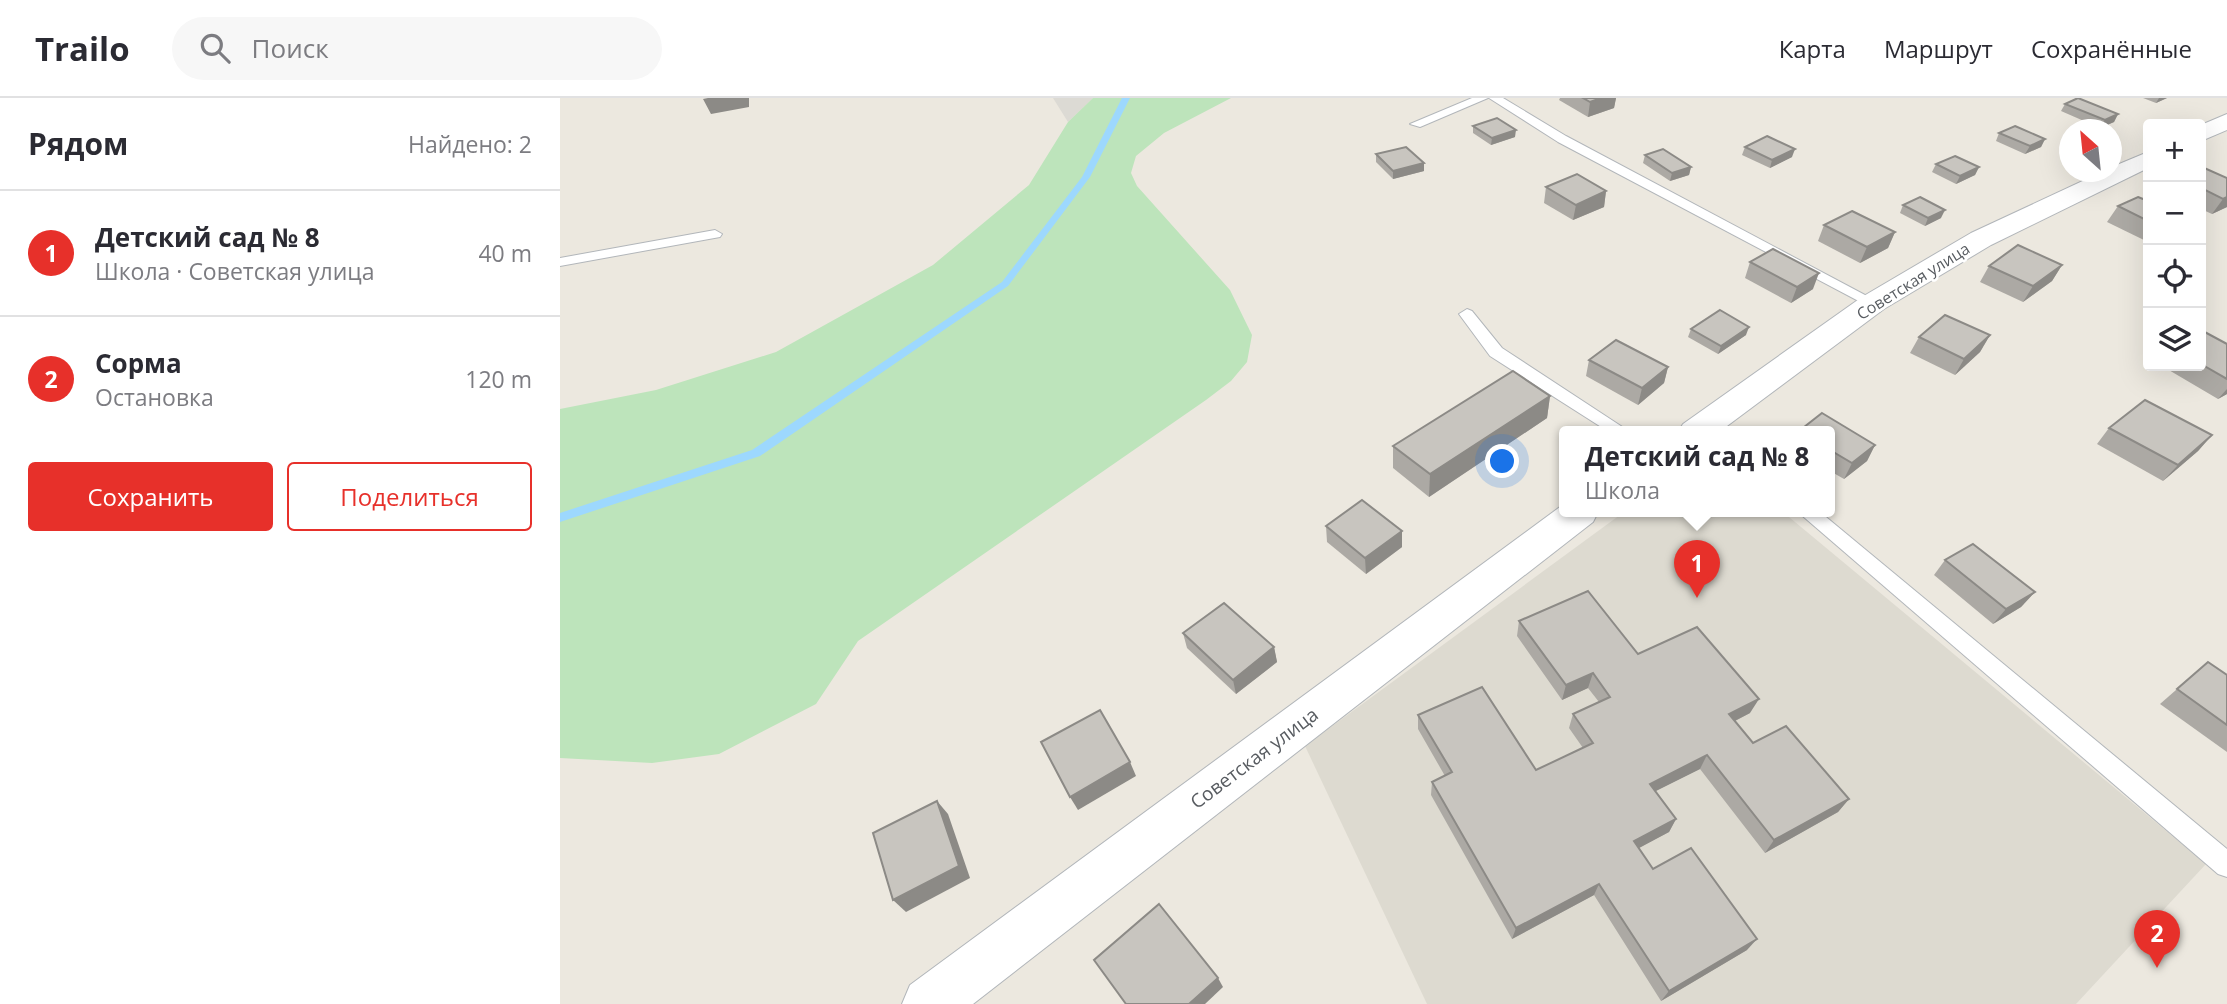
<!DOCTYPE html>
<html lang="ru">
<meta charset="utf-8">
<style>
:root{--surface:#fff;--page:#f7f7f7;--text:#2b2b33;--muted:#7c7c81;--line:#e1e1e2;--accent:#e7302a}
body{margin:0;font-family:"Open Sans",sans-serif;background:var(--page);color:var(--text)}
.controls{position:absolute;right:21px;top:21px;display:grid;overflow:hidden;border-radius:7px;box-shadow:0 7px 28px #0002}
.controls button{width:63px;height:63px;display:grid;place-items:center;padding:0;border:0;border-bottom:2px solid var(--line);background:var(--surface);color:var(--text);font:35px sans-serif}
.compass{position:absolute;left:1499px;top:21px;width:63px;height:63px;border-radius:50%;background:var(--surface);box-shadow:0 7px 28px #0002;rotate:333deg}
.you{position:absolute;left:943px;top:364px;width:24px;height:24px;margin:-18px;border:5px solid #fff;border-radius:50%;background:#1a73e8;box-shadow:0 0 0 10px #1a73e833}
.badge{display:grid;place-items:center;width:46px;height:46px;border-radius:50%;background:var(--accent);color:#fff;font-size:23px;font-weight:700}
.pin{position:absolute;translate:-50% -58px;filter:drop-shadow(0 2px 4px #0008)}
.pin::after{content:'';position:absolute;top:37px;width:24px;height:21px;background:inherit;clip-path:polygon(0 0,100% 0,50% 100%)}
.popup{position:absolute;left:999px;top:328px;width:276px;height:91px;box-sizing:border-box;display:grid;place-content:center;border-radius:7px;background:var(--surface);filter:drop-shadow(0 2px 5px #0005);font-size:23px;white-space:nowrap;color:var(--muted)}
.popup b{font-size:26px;color:var(--text)}
.popup::after{content:'';position:absolute;left:50%;top:100%;margin-left:-14px;border:14px solid transparent;border-top-color:var(--surface)}
.list{margin:0;padding:0;list-style:none}
h2{display:flex;justify-content:space-between;align-items:center;height:91px;margin:0;padding:0 28px;font-size:30px}
h2 small{font-size:23px;font-weight:400;color:var(--muted)}
.list li{display:grid;grid-template-columns:46px 1fr auto;gap:21px;align-items:center;box-sizing:border-box;height:126px;padding:0 28px;border-top:2px solid var(--line)}
.list b{display:block;font-size:26px;white-space:nowrap}
.list p{margin:0;font-size:23px;white-space:nowrap;color:var(--muted)}
.list em{font-size:23px;font-style:normal;color:var(--muted)}
.actions{display:flex;gap:14px;padding:21px 28px}
.actions a{flex:1;padding:16px 0;border:2px solid var(--accent);border-radius:7px;text-align:center;font-size:24px;color:var(--accent)}
.actions .main{background:var(--accent);color:#fff}
.icon{flex:none;width:38px;height:38px;fill:none;stroke:currentColor;stroke-width:2;stroke-linecap:round;stroke-linejoin:round}
.map{position:relative;flex:none;width:1667px;height:906px;overflow:hidden}
header{display:flex;align-items:center;gap:42px;box-sizing:border-box;height:98px;padding:0 35px;background:var(--surface);border-bottom:2px solid var(--line)}
header strong{font-size:33px}
nav{display:flex;gap:38px;margin-inline-start:auto;font-size:24px}
.search{width:490px;height:63px;background:var(--page);display:flex;align-items:center;gap:18px;box-sizing:border-box;padding:0 24px;border-radius:38px;color:var(--muted);font-size:26px}
main{display:flex}
aside{flex:1;background:var(--surface)}
.map>svg:first-child{display:block}
.industrial{fill:#dcdad4}
.education{fill:#dddad0}
.green{fill:#bde4bb}
.lines{fill:none;stroke-linecap:round;stroke-linejoin:round}
.stream{fill:#9dd8fe;fill-rule:evenodd}
.lane-casing{stroke:#b2b6ba;stroke-width:2}
.street-casing{stroke:#b2b6ba;stroke-width:2}
.lane{fill:#fff;fill-rule:evenodd}
.street{fill:#fff;fill-rule:evenodd}
.wall{fill:#aca9a4}
.shaded-wall{fill:#8c8a86}
.building{fill:#c8c5bf;stroke:#8c8a86;stroke-width:2}
.labels{text-anchor:middle;stroke-width:5;stroke-linejoin:round;paint-order:stroke}
.far-street-label{font-size:16px;fill:#585c61;stroke:#fff}
.street-label{font-size:19px;fill:#585c61;stroke:#fff}
</style>
<header>
<strong>Trailo</strong>
<div class="search"><svg class="icon" aria-label="search" viewBox="0 0 24 24"><circle cx="10" cy="10" r="6"/><path d="M15 15l6 6"/></svg>Поиск</div>
<nav><a>Карта</a><a>Маршрут</a><a>Сохранённые</a></nav>
</header>
<main>
<aside>
<h2>Рядом<small>Найдено: 2</small></h2>
<ul class="list">
<li><span class="badge">1</span><div><b>Детский сад № 8</b><p>Школа · Советская улица</p></div><em>40 m</em></li>
<li><span class="badge">2</span><div><b>Сорма</b><p>Остановка</p></div><em>120 m</em></li>
</ul>
<div class="actions"><a class="main">Сохранить</a><a>Поделиться</a></div>
</aside>
<div class="map">
<svg width="1667" height="906" viewBox="0 0 1667 906">
<rect width="100%" height="100%" fill="#ece8df"/>
<polygon class="industrial" points="493,0 533,0 508,24"/>
<polygon class="education" points="1064,414 1223,414 1646,766 1516,906 867,906 745,648"/>
<polygon class="green" points="533,0 671,0 604,35 576,58 571,75 577,88 670,192 692,237 687,264 671,283 646,302 298,543 256,606 159,656 92,665 0,660 0,311 96,292 216,254 373,167 469,87 508,24"/>
<g class="lines">
<polygon class="stream" points="562,0 570,0 530,79 448,188 200,358 0,424 0,415 192,352 442,184 522,79"/>
<g class="lane-casing">
<g id="lane">
<polygon points="912,0 928,0 860,29 850,26"/>
<polygon points="929,0 943,0 1006,38 1320,205 1313,209 1308,208 998,44"/>
<polygon points="155,132 162,136 160,139 0,168 0,160"/>
<polygon points="907,211 912,213 942,250 1070,334 1049,334 930,258 899,216"/>
<polygon points="1238,414 1260,414 1667,751 1667,779 1658,776"/>
</g>
</g>
<g class="street-casing">
<g id="street">
<polygon points="1667,16 1667,32 1641,43 1641,27"/>
<polygon points="1588,54 1588,70 1431,147 1324,211 1159,334 1118,334 1123,326 1302,199 1411,135 1542,74 1552,74 1552,69"/>
<polygon points="1004,406 1004,414 1038,414 1033,424 413,906 342,906 350,887"/>
</g>
</g>
<use href="#lane" class="lane"/>
<use href="#street" class="street"/>
</g>
<g class="wall">
<polygon points="1000,0 1056,0 1054,10 1028,19 999,2"/>
<polygon points="1583,0 1607,0 1596,5"/>
<polygon points="1505,6 1558,16 1554,24 1540,30 1501,13"/>
<polygon points="913,28 955,39 931,47 913,35"/>
<polygon points="1439,35 1485,41 1481,49 1465,56 1436,43"/>
<polygon points="1185,49 1232,59 1210,70 1182,57"/>
<polygon points="816,56 864,73 833,81 816,64"/>
<polygon points="1085,57 1131,69 1129,77 1110,83 1083,65"/>
<polygon points="1376,66 1419,69 1415,77 1396,86 1372,74"/>
<polygon points="1641,70 1667,80 1667,109 1652,116 1641,111"/>
<polygon points="986,89 1046,93 1044,109 1013,122 984,105"/>
<polygon points="1588,103 1588,144 1547,124 1558,108"/>
<polygon points="1343,107 1381,120 1365,128 1340,115"/>
<polygon points="1264,127 1335,134 1328,150 1300,165 1258,143"/>
<polygon points="1190,164 1253,191 1231,205 1185,180"/>
<polygon points="1502,167 1492,183 1463,204 1420,184 1429,168"/>
<polygon points="1131,231 1186,237 1158,256 1128,239"/>
<polygon points="1641,232 1667,246 1667,296 1658,301 1602,268 1641,268"/>
<polygon points="1430,237 1420,254 1395,277 1350,255 1359,239"/>
<polygon points="1029,262 1108,269 1104,285 1078,307 1026,278"/>
<polygon points="990,298 987,320 869,399 833,370 833,348"/>
<polygon points="1262,315 1315,347 1307,363 1284,381 1270,373 1270,334 1238,334"/>
<polygon points="1549,330 1652,337 1638,353 1603,383 1537,346"/>
<polygon points="766,428 842,449 806,476 767,444"/>
<polygon points="1385,462 1475,494 1461,509 1433,526 1374,477"/>
<polygon points="959,523 1078,556 1190,615 1175,623 1193,645 1289,701 1278,714 1205,755 1140,671 1095,693 1116,721 1109,734 1078,750 1093,771 1187,852 1101,903 1034,797 952,841 871,697 872,684 885,678 858,631 858,617 976,672 1023,650 1009,630 1013,616 1039,604 1028,590 1002,602 957,538"/>
<polygon points="623,535 714,549 717,564 676,596 627,550"/>
<polygon points="1648,564 1667,577 1667,654 1600,606"/>
</g>
<g class="shaded-wall">
<polygon points="148,0 189,0 189,9 151,16 143,1"/>
<polygon points="1041,0 1056,0 1054,10 1028,19 1030,4"/>
<polygon points="1599,0 1607,0 1596,5"/>
<polygon points="1558,16 1554,24 1540,30 1545,22"/>
<polygon points="956,32 955,39 931,47 932,40"/>
<polygon points="1485,41 1481,49 1465,56 1470,48"/>
<polygon points="1235,51 1232,59 1210,70 1212,62"/>
<polygon points="864,65 864,73 833,81 833,73"/>
<polygon points="1131,69 1129,77 1110,83 1112,75"/>
<polygon points="1419,69 1415,77 1396,86 1400,78"/>
<polygon points="1046,93 1044,109 1013,122 1016,107"/>
<polygon points="1667,99 1667,109 1652,116 1663,101"/>
<polygon points="1385,112 1381,120 1365,128 1368,120"/>
<polygon points="1335,134 1328,150 1300,165 1307,149"/>
<polygon points="1502,167 1492,183 1463,204 1473,188"/>
<polygon points="1259,175 1253,191 1231,205 1237,189"/>
<polygon points="1189,229 1186,237 1158,256 1161,248"/>
<polygon points="1430,237 1420,254 1395,277 1404,261"/>
<polygon points="1108,269 1104,285 1078,307 1082,290"/>
<polygon points="1667,291 1667,296 1658,301"/>
<polygon points="990,298 987,320 869,399 870,376"/>
<polygon points="1652,337 1638,353 1603,383 1618,367"/>
<polygon points="1315,347 1307,363 1284,381 1292,365"/>
<polygon points="842,433 842,449 806,476 805,460"/>
<polygon points="1475,494 1461,509 1433,526 1446,511"/>
<polygon points="714,549 717,564 676,596 673,582"/>
<polygon points="1033,575 1028,590 1002,602 1006,587"/>
<polygon points="1199,601 1190,615 1161,630 1169,616"/>
<polygon points="1147,657 1140,671 1084,699 1090,686"/>
<polygon points="570,664 576,678 518,712 510,699"/>
<polygon points="1289,701 1278,714 1205,755 1214,742"/>
<polygon points="377,703 388,716 410,780 346,814 333,802"/>
<polygon points="1116,721 1109,734 1068,756 1074,743"/>
<polygon points="1039,786 1034,797 952,841 956,830"/>
<polygon points="1197,841 1187,852 1101,903 1109,893"/>
<polygon points="658,880 663,889 645,906 629,906"/>
</g>
<g class="building">
<polygon points="1023,0 1041,0 1030,4"/>
<polygon points="1518,0 1558,16 1545,22 1505,6"/>
<polygon points="937,20 956,32 932,40 913,28"/>
<polygon points="1455,28 1485,41 1470,48 1439,35"/>
<polygon points="1207,38 1235,51 1212,62 1185,49"/>
<polygon points="846,49 864,65 833,73 816,56"/>
<polygon points="1103,51 1131,69 1112,75 1085,57"/>
<polygon points="1395,58 1419,69 1400,78 1376,66"/>
<polygon points="1642,69 1667,80 1667,99 1663,101 1641,90 1641,70"/>
<polygon points="1017,76 1046,93 1016,107 986,89"/>
<polygon points="1360,99 1385,112 1368,120 1343,107"/>
<polygon points="1578,99 1588,103 1588,123 1558,108"/>
<polygon points="1292,113 1335,134 1307,149 1264,127"/>
<polygon points="1458,147 1502,167 1473,188 1429,168"/>
<polygon points="1213,151 1259,175 1237,189 1190,164"/>
<polygon points="1160,212 1189,229 1161,248 1131,231"/>
<polygon points="1385,217 1430,237 1404,261 1359,239"/>
<polygon points="1641,232 1667,246 1667,281 1641,266"/>
<polygon points="1056,242 1108,269 1082,290 1029,262"/>
<polygon points="953,273 990,298 870,376 833,348"/>
<polygon points="1585,302 1652,337 1618,367 1549,330"/>
<polygon points="1262,315 1315,347 1292,365 1270,352 1270,334 1241,334 1239,333"/>
<polygon points="802,402 842,433 805,460 766,428"/>
<polygon points="1413,446 1475,494 1446,511 1385,462"/>
<polygon points="1028,493 1078,556 1137,529 1199,601 1169,616 1193,645 1226,628 1289,701 1214,742 1147,657 1090,686 1116,721 1074,743 1093,771 1131,750 1197,841 1109,893 1039,786 956,830 872,684 892,674 858,617 922,589 976,672 1033,645 1013,616 1050,599 1033,575 1006,587 959,523"/>
<polygon points="664,505 714,549 673,582 623,535"/>
<polygon points="1648,564 1667,577 1667,627 1617,591"/>
<polygon points="540,612 570,664 510,699 481,644"/>
<polygon points="377,703 399,768 333,802 313,735"/>
<polygon points="599,806 658,880 629,906 566,906 534,862"/>
</g>
<g class="labels">
<g class="far-street-label">
<text transform="translate(1353 183) rotate(-32)" y="6">Советская улица</text>
</g>
<g class="street-label">
<text transform="translate(694 660) rotate(-37)" y="7">Советская улица</text>
</g>
</g>
</svg>
<div class="controls">
<button>+</button>
<button>−</button>
<button><svg class="icon" aria-label="locate" viewBox="0 0 24 24"><circle cx="12" cy="12" r="6"/><path d="M12 2v4M12 18v4M2 12h4M18 12h4"/></svg></button>
<button><svg class="icon" aria-label="layers" viewBox="0 0 24 24"><path d="M12 4l9 5-9 5-9-5zM3 14l9 5 9-5"/></svg></button>
</div>
<svg class="compass" viewBox="-18 -18 36 36"><path d="M0-13l5 13h-10z" fill="#e53935"/><path d="M0 13l5-13h-10z" fill="#7c7c81"/></svg>
<div class="you"></div>
<div class="pin badge" style="left:1137px;top:500px">1</div>
<div class="popup"><b>Детский сад № 8</b>Школа</div>
<div class="pin badge" style="left:1597px;top:870px">2</div>
</div>
</main>
